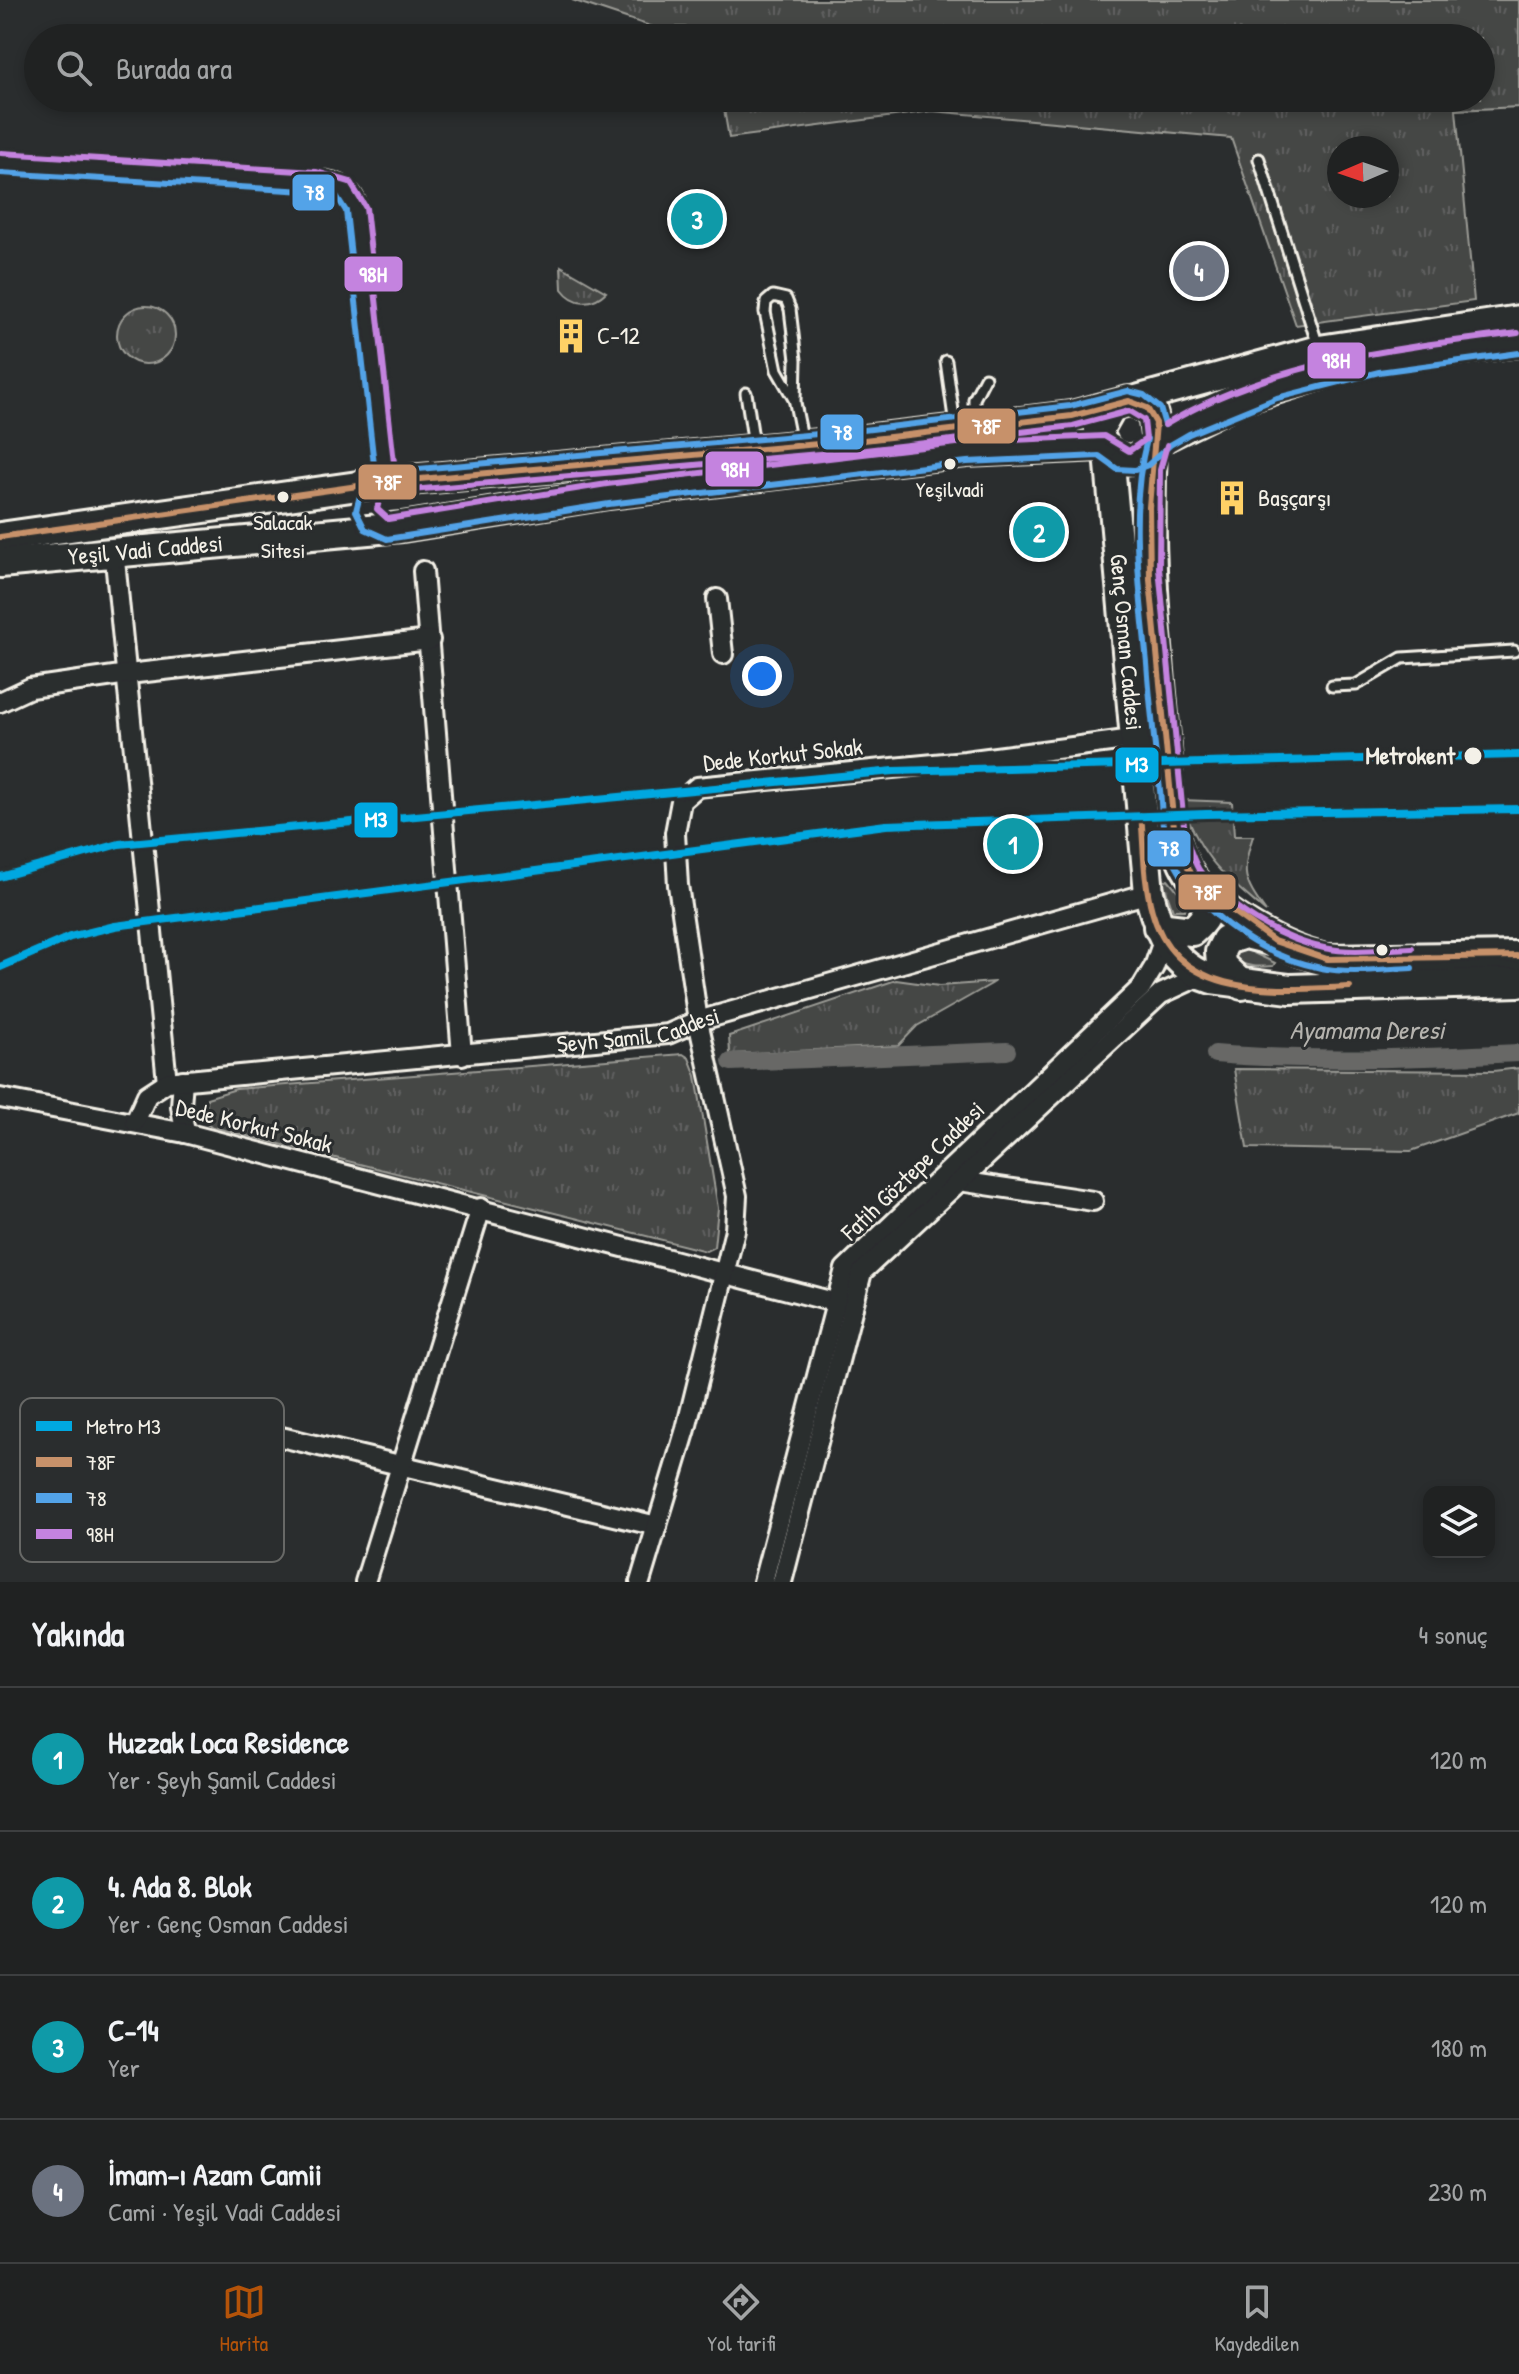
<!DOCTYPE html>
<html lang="tr">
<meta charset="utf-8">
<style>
:root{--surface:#202222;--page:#2d2f2f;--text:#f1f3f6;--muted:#a2a4a5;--line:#3d3f40;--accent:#b45309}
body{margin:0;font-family:"Patrick Hand",sans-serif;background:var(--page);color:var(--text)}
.controls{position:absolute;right:24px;bottom:24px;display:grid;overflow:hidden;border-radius:16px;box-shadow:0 4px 12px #0003}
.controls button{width:72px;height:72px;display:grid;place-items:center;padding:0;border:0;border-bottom:2px solid var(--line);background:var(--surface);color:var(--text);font:40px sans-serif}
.compass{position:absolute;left:1327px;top:136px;width:72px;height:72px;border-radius:50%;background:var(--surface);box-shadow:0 4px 12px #0003;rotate:268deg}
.you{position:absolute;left:762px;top:676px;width:28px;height:28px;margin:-20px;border:6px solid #fff;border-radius:50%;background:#1a73e8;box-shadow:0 0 0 12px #1a73e833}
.badge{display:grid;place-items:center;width:52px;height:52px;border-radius:50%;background:var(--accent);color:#fff;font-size:26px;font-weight:700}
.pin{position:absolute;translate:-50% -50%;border:4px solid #fff;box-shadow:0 2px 8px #0006}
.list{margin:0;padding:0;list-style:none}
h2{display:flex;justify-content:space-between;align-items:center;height:104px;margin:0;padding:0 32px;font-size:34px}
h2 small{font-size:26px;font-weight:400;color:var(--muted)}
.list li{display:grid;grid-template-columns:52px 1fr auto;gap:24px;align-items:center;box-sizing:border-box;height:144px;padding:0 32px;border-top:2px solid var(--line)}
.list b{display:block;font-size:30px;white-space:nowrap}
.list p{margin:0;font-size:26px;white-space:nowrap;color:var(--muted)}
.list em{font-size:26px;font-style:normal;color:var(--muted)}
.icon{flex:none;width:44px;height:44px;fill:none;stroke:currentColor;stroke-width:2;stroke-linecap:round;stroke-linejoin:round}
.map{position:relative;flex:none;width:1519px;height:1582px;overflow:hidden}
.search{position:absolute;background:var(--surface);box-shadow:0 4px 12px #0003;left:24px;right:24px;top:24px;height:88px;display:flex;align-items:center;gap:20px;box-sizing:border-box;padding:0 28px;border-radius:44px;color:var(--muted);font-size:30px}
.sheet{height:680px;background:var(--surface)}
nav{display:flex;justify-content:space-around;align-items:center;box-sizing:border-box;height:112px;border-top:2px solid var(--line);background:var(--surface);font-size:22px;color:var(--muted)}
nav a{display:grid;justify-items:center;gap:4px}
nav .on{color:var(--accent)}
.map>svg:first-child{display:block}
.grass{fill:url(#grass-tufts);stroke:#9c9c96;stroke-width:2;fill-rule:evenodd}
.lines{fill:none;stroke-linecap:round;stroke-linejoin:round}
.canal{stroke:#676866;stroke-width:18}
.service-casing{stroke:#f4f1e8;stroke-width:15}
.minor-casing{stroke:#f4f1e8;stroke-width:24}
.tertiary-casing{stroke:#f4f1e8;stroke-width:28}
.secondary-casing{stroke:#f4f1e8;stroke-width:32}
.primary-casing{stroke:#f4f1e8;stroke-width:34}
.service{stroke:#2a2d2e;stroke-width:9}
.minor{stroke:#2a2d2e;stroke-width:18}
.tertiary{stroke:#2a2d2e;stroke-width:22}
.secondary{stroke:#2a2d2e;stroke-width:26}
.primary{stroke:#2a2d2e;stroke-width:28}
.service-bridge-casing{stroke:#f4f1e8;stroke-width:15;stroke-linecap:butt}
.service-bridge{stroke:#2a2d2e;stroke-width:9}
.bus-1-casing{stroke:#2a2d2e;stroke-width:12}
.bus-2-casing{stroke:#2a2d2e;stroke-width:12}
.bus-3-casing{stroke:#2a2d2e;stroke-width:12}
.bus-1{stroke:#c7916a;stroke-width:6}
.bus-2{stroke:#53a3e8;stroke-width:6}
.bus-3{stroke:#c483df;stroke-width:6}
.metro-1-casing{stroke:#2a2d2e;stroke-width:14}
.metro-1{stroke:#00a8e1;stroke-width:8}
.bus-dot{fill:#f4f1e8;stroke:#2a2d2e;stroke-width:3}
.labels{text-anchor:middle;stroke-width:6;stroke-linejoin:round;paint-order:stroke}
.bus-label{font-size:22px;fill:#f4f1e8;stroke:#2a2d2e}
.poi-label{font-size:24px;fill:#f4f1e8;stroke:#2a2d2e;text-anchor:start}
.street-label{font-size:24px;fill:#f4f1e8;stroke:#2a2d2e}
.stop-label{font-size:24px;font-weight:bold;fill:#f4f1e8;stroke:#2a2d2e;text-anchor:end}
.water-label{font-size:26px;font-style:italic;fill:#b5b3ae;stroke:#2a2d2e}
.key{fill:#2a2d2e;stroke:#676866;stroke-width:2}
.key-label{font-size:22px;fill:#f4f1e8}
.line-badge{stroke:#2a2d2e;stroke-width:3}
.badge-label{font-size:22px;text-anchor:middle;font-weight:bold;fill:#fff}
</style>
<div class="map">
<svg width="1519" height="1582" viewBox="0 0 1519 1582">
<defs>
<pattern id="grass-tufts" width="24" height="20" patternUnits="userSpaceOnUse" patternTransform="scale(2)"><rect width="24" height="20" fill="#444645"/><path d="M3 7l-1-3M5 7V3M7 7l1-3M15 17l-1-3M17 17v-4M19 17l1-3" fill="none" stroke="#606160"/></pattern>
</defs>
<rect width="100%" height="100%" fill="#2a2d2e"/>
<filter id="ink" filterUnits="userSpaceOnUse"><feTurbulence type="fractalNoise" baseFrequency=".0125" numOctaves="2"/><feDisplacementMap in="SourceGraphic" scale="16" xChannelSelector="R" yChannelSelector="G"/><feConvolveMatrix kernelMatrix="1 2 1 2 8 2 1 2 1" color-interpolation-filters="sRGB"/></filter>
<g filter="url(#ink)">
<g class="grass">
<path d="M572 0H1519V107L1456 110 1474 301 1296 325 1231 138 932 111 729 138 722 98H1481V38H711L685 27H653ZM1339 148H1387V196H1339Z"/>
<path d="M561 266 606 292C592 306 574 305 562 289Z"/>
<circle cx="146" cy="335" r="29"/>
<path d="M1181 800 1232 802 1234 836H1253C1241 874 1243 880 1266 912 1220 872 1201 859 1181 800Z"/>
<polygon points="1168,879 1187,902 1185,910 1173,910 1163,882"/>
<path d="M1245 949 1275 963 1273 966C1260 967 1243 968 1233 957L1238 950Z"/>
<polygon points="896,980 939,986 995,982 917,1026 898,1046 730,1054 729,1036"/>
<polygon points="683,1054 689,1058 696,1076 718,1208 714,1247 706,1251 212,1127 206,1122 207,1098 236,1089"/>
<polygon points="1519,1068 1519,1113 1411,1151 1247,1148 1234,1069 1493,1071"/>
</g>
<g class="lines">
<g class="canal">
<path d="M1215 1054C1316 1062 1418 1058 1519 1053"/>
<polyline points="731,1062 1007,1051"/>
</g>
<g class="service-casing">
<g id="service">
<polyline points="1259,159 1318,346"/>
<polyline points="765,312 777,370 795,401 796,360 790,309"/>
<polyline points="946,361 955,425"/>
<polyline points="746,393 754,445"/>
<polyline points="794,398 803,443"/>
<polyline points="974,423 974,399 985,378"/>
<polyline points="1332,686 1356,685 1402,658 1514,651"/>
</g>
</g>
<g class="minor-casing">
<g id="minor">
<polyline points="114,550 167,1082"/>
<polyline points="423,571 462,1055"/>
<polyline points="717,599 723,654"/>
<polyline points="0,702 30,688 128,674 430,640"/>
<polyline points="183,1080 181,1106 185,1133"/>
<polyline points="0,1098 185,1133 853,1307"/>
<path id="s1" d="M135 1122 147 1095 167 1082 668 1034 698 1021 1149 893"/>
<polyline points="955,1177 959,1181 1093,1201"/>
<polyline points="201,1418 657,1526"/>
<polyline points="365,1582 481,1208"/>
<polyline points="640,1582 686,1429 735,1230 737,1196 698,1021 678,885 675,833 681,801 697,787 965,761 1133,739"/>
<polyline points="763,1582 845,1269 1142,987 1154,967 1163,941"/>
<polyline points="782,1582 862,1272 1161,994 1200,976"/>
</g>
</g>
<g class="tertiary-casing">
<path id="tertiary" d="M0 163 307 181C331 183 348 183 356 209L386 482"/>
</g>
<g class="secondary-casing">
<g id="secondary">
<polyline points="1129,401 1319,349 1519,319"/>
<polyline points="1157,442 1240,401 1366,362 1519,343"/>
</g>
</g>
<g class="primary-casing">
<g id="primary">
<path d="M1152 451C1147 547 1156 641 1165 737 1170 781 1165 842 1193 879 1220 914 1285 951 1327 959L1519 956"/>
<path id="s2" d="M1109 453 1149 893C1159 932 1170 966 1212 979L1290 989 1519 982"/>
<path d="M0 537 386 482 864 440 1072 416 1129 401 1139 404 1153 415 1157 442C1140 470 1102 463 1099 429L1112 406"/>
<path id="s3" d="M0 563 402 527 608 494 966 452 1103 446"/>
<path d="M1158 927 1192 931C1205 920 1209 912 1210 895"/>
<polyline points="1242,985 1221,965 1220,952 1226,940 1245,934 1270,940"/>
</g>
</g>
<use href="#service" class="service"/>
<use href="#minor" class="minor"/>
<use href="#tertiary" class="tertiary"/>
<use href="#secondary" class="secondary"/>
<use href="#primary" class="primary"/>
<g class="service-bridge-casing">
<polyline id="service-bridge" points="765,312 766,302 773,296 786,299 790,309"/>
</g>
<use href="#service-bridge" class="service-bridge"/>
<g class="bus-1-casing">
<g id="bus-1">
<polyline points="0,537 386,482 864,440 1072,416 1129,401 1147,408 1156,423 1149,507 1150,580 1175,838 1193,878 1210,895 1274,941 1327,959 1519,956"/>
<path d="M1141 813C1144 846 1143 879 1152 911 1176 1001 1276 990 1350 987"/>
</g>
</g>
<g class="bus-2-casing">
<g id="bus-2">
<polyline points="0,173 306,191 337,197 346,211 376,483"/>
<polyline points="1165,425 1160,408 1144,395 1128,391 1070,406 863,430 384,472 363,484 356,511 365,529 387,539 609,504 967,462 1099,456 1117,469 1135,470 1148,465 1170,445 1189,434 1277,398 1379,372 1519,353"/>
<path d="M1147 439C1128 511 1140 590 1147 663 1150 705 1155 748 1160 790 1162 807 1161 828 1167 844 1187 906 1258 956 1321 968 1351 974 1383 969 1412 968"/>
</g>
</g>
<g class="bus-3-casing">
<g id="bus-3">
<polyline points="1,153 316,172 350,182 366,208 396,481"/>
<polygon points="1129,411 1144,420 1146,439 1129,451 1104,436 965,442 607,484 388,519 377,509 380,497 389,492 865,450 1073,426"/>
<path d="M1165 425C1271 361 1398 348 1518 333"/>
<path d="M1167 445 1160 470 1159 568 1185 836C1189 847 1193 860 1199 870 1224 906 1282 940 1324 948 1353 954 1383 949 1412 948"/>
</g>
</g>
<use href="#bus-1" class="bus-1"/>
<use href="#bus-2" class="bus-2"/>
<use href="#bus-3" class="bus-3"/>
<g class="metro-1-casing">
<g id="metro-1">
<polyline points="0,877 119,844 894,771 1519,755"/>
<polyline points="0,967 70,937 115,926 886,825 1206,814 1519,809"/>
</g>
</g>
<use href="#metro-1" class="metro-1"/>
</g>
</g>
<defs>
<g id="building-bare" transform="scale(2.76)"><path d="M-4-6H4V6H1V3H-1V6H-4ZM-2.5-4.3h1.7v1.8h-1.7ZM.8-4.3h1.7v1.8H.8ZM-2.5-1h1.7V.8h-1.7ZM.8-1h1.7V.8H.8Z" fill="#ffd166" stroke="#2a2d2e" stroke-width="2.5" paint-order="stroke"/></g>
</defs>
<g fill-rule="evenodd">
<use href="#building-bare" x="571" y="336"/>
<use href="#building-bare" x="1232" y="498"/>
</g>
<g class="bus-dot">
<circle cx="950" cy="464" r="7"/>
<circle cx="283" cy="497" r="7"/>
<circle cx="1473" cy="756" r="10"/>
<circle cx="1382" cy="950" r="7"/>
</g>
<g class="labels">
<g class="bus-label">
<text x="950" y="497">Yeşilvadi</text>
<text x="283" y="530">Salacak<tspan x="283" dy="28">Sitesi</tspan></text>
</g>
<g class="poi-label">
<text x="597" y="344">C-12</text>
<text x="1258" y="506">Başçarşı</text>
</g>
<g class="street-label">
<text dy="8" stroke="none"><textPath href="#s3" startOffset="146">Yeşil Vadi Caddesi</textPath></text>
<text dy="8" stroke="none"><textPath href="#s2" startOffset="190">Genç Osman Caddesi</textPath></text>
<text transform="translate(783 755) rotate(-6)" y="8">Dede Korkut Sokak</text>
<text dy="8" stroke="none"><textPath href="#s1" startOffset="528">Şeyh Şamil Caddesi</textPath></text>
<text transform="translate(254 1126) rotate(14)" y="8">Dede Korkut Sokak</text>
<text transform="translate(913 1171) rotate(-44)" y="8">Fatih Göztepe Caddesi</text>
</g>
<g class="stop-label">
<text x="1455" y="764">Metrokent</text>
</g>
<g class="water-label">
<text x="1367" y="1039">Ayamama Deresi</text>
</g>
</g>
<rect x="20" y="1398" width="264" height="164" rx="12" class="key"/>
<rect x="36" y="1421" width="36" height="10" fill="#00a8e1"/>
<rect x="36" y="1457" width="36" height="10" fill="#c7916a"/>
<rect x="36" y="1493" width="36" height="10" fill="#53a3e8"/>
<rect x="36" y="1529" width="36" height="10" fill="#c483df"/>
<g class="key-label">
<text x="86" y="1434">Metro M3</text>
<text x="86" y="1470">78F</text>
<text x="86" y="1506">78</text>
<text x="86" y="1542">98H</text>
</g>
<g class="line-badge">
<rect x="291" y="173" width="45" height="39" rx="8" fill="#53a3e8"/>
<rect x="343" y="255" width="61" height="38" rx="8" fill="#c483df"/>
<rect x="1306" y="341" width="61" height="39" rx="8" fill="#c483df"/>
<rect x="956" y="407" width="61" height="38" rx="8" fill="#c7916a"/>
<rect x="819" y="413" width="46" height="38" rx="8" fill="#53a3e8"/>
<rect x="704" y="450" width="61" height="38" rx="8" fill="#c483df"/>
<rect x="357" y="463" width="61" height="38" rx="8" fill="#c7916a"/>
<rect x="1114" y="746" width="46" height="38" rx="8" fill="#00a8e1"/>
<rect x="353" y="801" width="46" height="38" rx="8" fill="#00a8e1"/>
<rect x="1146" y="829" width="46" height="39" rx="8" fill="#53a3e8"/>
<rect x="1177" y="873" width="60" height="38" rx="8" fill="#c7916a"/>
</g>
<g class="badge-label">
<text x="314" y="200">78</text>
<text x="373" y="282">98H</text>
<text x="1336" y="368">98H</text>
<text x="986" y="434">78F</text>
<text x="842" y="440">78</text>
<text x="735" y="477">98H</text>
<text x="387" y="490">78F</text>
<text x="1137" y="772">M3</text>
<text x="376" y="827">M3</text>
<text x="1169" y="856">78</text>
<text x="1207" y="900">78F</text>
</g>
</svg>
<div class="controls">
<button><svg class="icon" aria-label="layers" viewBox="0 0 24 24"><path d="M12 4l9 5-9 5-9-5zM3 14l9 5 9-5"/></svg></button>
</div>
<svg class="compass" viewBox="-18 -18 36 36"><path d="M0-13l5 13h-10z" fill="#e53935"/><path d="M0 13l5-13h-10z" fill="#a2a4a5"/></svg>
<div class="you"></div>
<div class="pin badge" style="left:1013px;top:844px;background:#0f9aa8">1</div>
<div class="pin badge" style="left:1039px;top:532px;background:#0f9aa8">2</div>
<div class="pin badge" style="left:697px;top:219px;background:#0f9aa8">3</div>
<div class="pin badge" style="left:1199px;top:271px;background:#6b7280">4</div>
<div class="search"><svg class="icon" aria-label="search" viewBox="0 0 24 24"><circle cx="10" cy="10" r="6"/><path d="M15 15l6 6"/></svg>Burada ara</div>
</div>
<section class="sheet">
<h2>Yakında<small>4 sonuç</small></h2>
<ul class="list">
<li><span class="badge" style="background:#0f9aa8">1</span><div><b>Huzzak Loca Residence</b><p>Yer · Şeyh Şamil Caddesi</p></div><em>120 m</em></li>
<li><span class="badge" style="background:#0f9aa8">2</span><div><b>4. Ada 8. Blok</b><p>Yer · Genç Osman Caddesi</p></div><em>120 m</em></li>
<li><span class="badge" style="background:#0f9aa8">3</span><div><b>C-14</b><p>Yer</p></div><em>180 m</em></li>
<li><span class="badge" style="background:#6b7280">4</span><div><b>İmam-ı Azam Camii</b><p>Cami · Yeşil Vadi Caddesi</p></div><em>230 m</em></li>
</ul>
</section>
<nav>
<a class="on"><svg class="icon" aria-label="map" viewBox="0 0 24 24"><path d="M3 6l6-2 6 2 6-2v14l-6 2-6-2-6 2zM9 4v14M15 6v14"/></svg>Harita</a>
<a><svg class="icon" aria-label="directions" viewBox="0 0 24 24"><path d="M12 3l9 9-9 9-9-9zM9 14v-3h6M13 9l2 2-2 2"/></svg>Yol tarifi</a>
<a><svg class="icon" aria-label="saved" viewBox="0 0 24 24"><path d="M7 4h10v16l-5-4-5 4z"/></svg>Kaydedilen</a>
</nav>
